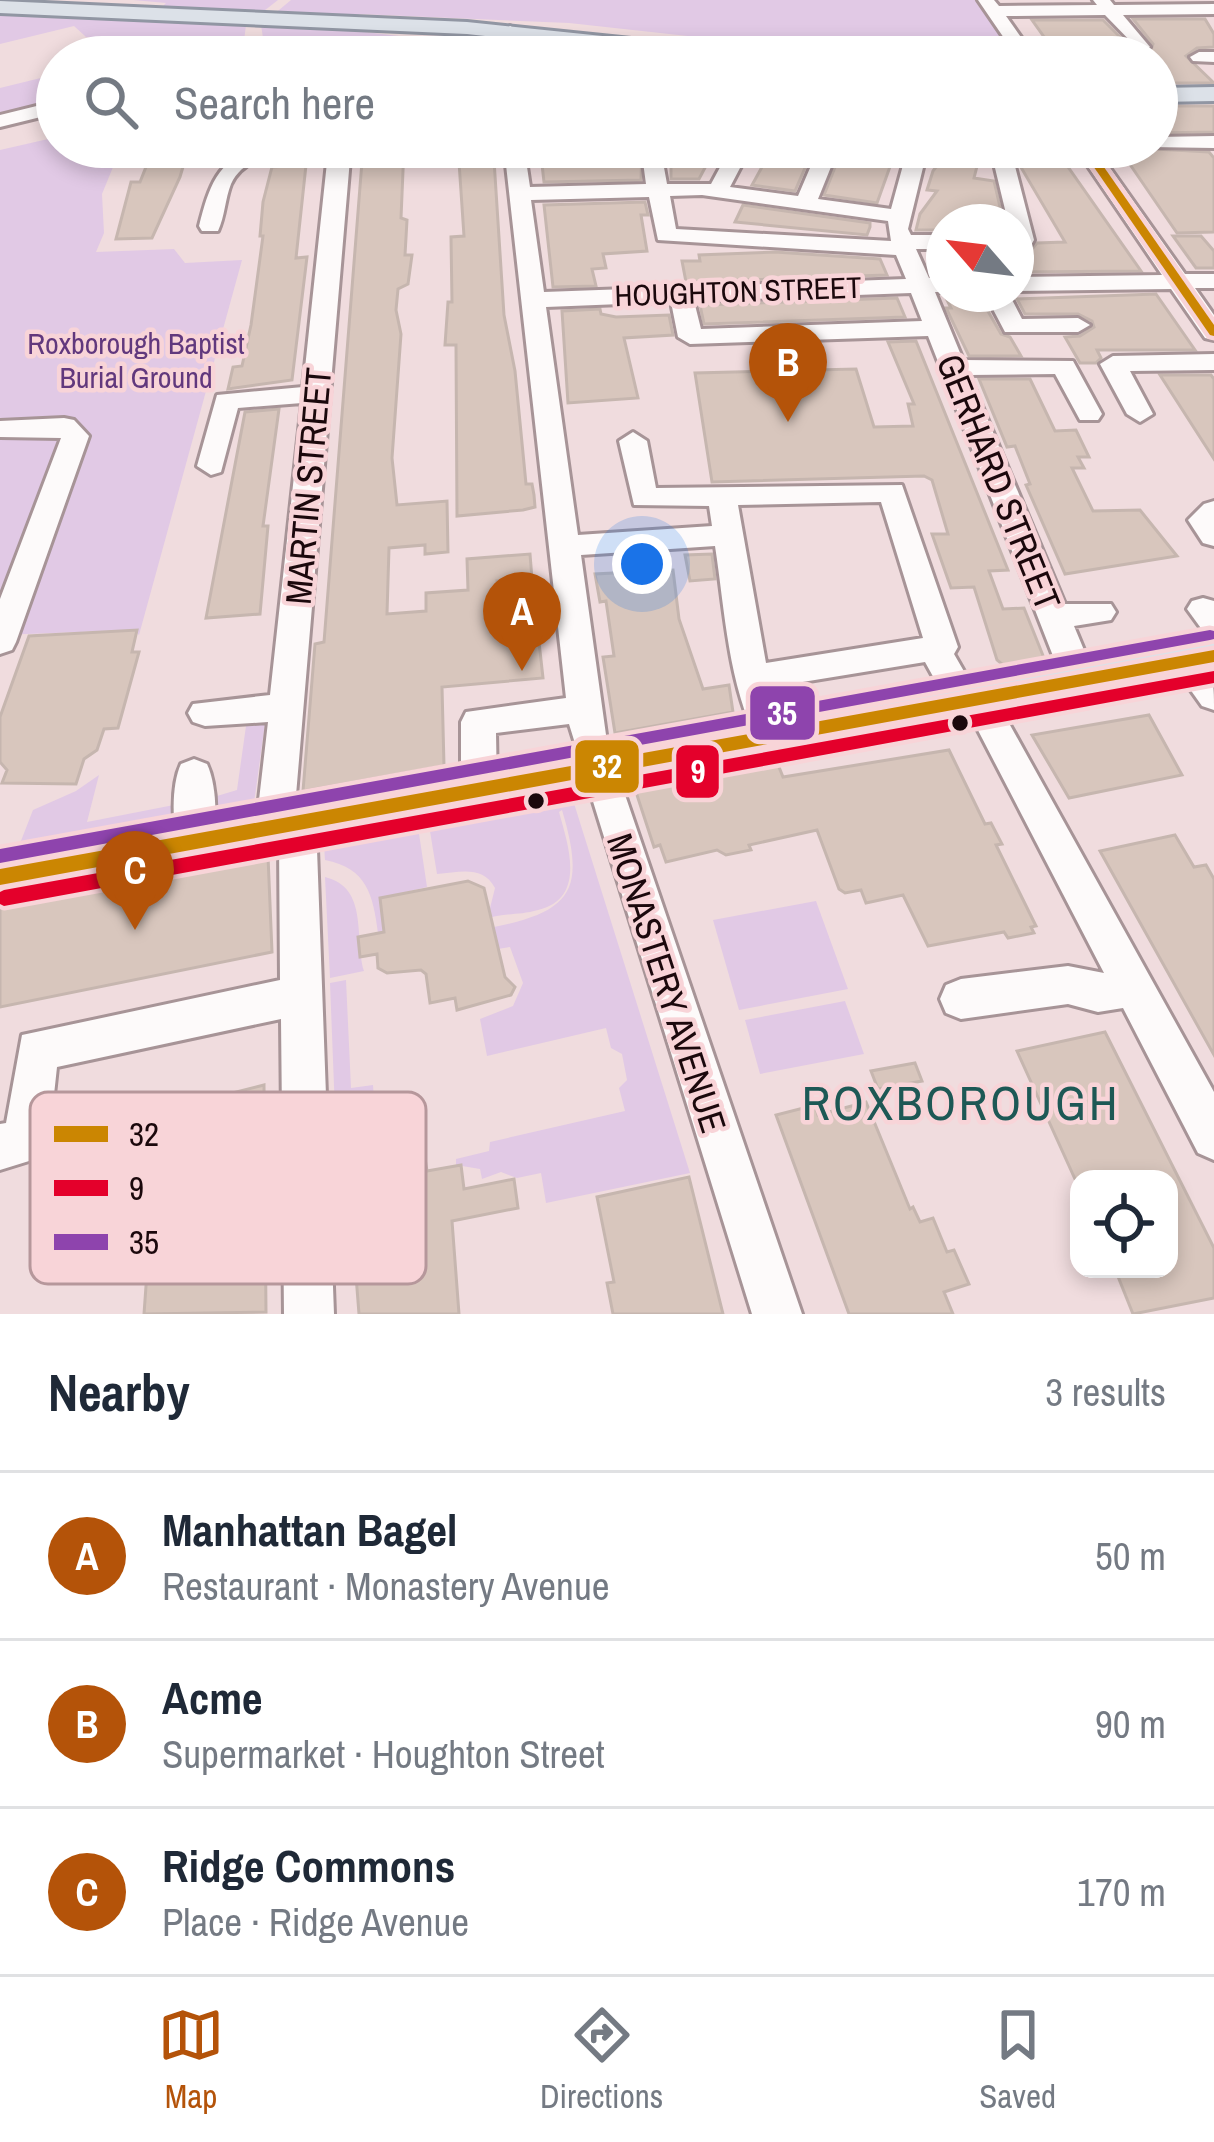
<!DOCTYPE html>
<meta charset="utf-8">
<style>
:root{--surface:#fff;--page:#f6f6f7;--text:#1f2937;--muted:#747a83;--line:#e0e1e3;--accent:#b45309}
body{margin:0;font-family:"Archivo Narrow",sans-serif;background:var(--page);color:var(--text)}
.controls{position:absolute;right:36px;bottom:36px;display:grid;overflow:hidden;border-radius:24px;box-shadow:0 6px 18px #0003}
.controls button{width:108px;height:108px;display:grid;place-items:center;padding:0;border:0;border-bottom:3px solid var(--line);background:var(--surface);color:var(--text);font:60px sans-serif}
.compass{position:absolute;left:926px;top:204px;width:108px;height:108px;border-radius:50%;background:var(--surface);box-shadow:0 6px 18px #0003;rotate:298deg}
.you{position:absolute;left:642px;top:564px;width:42px;height:42px;margin:-30px;border:9px solid #fff;border-radius:50%;background:#1a73e8;box-shadow:0 0 0 18px #1a73e833}
.badge{display:grid;place-items:center;width:78px;height:78px;border-radius:50%;background:var(--accent);color:#fff;font-size:39px;font-weight:700}
.pin{position:absolute;translate:-50% -99px;filter:drop-shadow(0 3px 6px #0008)}
.pin::after{content:'';position:absolute;top:63px;width:42px;height:36px;background:inherit;clip-path:polygon(0 0,100% 0,50% 100%)}
.list{margin:0;padding:0;list-style:none}
h2{display:flex;justify-content:space-between;align-items:center;height:156px;margin:0;padding:0 48px;font-size:51px}
h2 small{font-size:39px;font-weight:400;color:var(--muted)}
.list li{display:grid;grid-template-columns:78px 1fr auto;gap:36px;align-items:center;box-sizing:border-box;height:168px;padding:0 48px;border-top:3px solid var(--line)}
.list b{display:block;font-size:45px;white-space:nowrap}
.list p{margin:0;font-size:39px;white-space:nowrap;color:var(--muted)}
.list em{font-size:39px;font-style:normal;color:var(--muted)}
.icon{flex:none;width:66px;height:66px;fill:none;stroke:currentColor;stroke-width:2;stroke-linecap:round;stroke-linejoin:round}
.map{position:relative;flex:none;width:1214px;height:1314px;overflow:hidden}
.search{position:absolute;background:var(--surface);box-shadow:0 6px 18px #0003;left:36px;right:36px;top:36px;height:132px;display:flex;align-items:center;gap:30px;box-sizing:border-box;padding:0 42px;border-radius:66px;color:var(--muted);font-size:45px}
.sheet{height:660px;background:var(--surface)}
nav{display:flex;justify-content:space-around;align-items:center;box-sizing:border-box;height:168px;border-top:3px solid var(--line);background:var(--surface);font-size:33px;color:var(--muted)}
nav a{display:grid;justify-items:center;gap:6px}
nav .on{color:var(--accent)}
.map>svg:first-child{display:block}
.green{fill:#e1c9e5}
.building{fill:#d8c6bd;stroke:#c6b6af;stroke-width:3}
.lines{fill:none;stroke-linecap:round;stroke-linejoin:round}
.minor-casing{stroke:#a79497;stroke-width:6}
.major-casing{stroke:#9196a3;stroke-width:6}
.minor{fill:#fdfafa;fill-rule:evenodd}
.major{fill:#dce1e8;fill-rule:evenodd}
.bus-1-casing{stroke:#f8d4d8;stroke-width:9}
.bus-2-casing{stroke:#f8d4d8;stroke-width:9}
.bus-3-casing{stroke:#f8d4d8;stroke-width:9}
.bus-1{fill:#cb8602;fill-rule:evenodd}
.bus-2{fill:#e4002b;fill-rule:evenodd}
.bus-3{fill:#8e44ad;fill-rule:evenodd}
.bus-dot{fill:#1b080c;stroke:#f8d4d8;stroke-width:4.5}
.labels{text-anchor:middle;stroke-width:9;stroke-linejoin:round;paint-order:stroke}
.far-street-label{font-size:30px;fill:#1b080c;stroke:#f8d4d8}
.far-park-label{font-size:30px;fill:#61387d;stroke:#f8d4d8}
.street-label{font-size:36px;fill:#1b080c;stroke:#f8d4d8}
.near-neighbourhood-label{font-size:48px;letter-spacing:3px;fill:#1d5855;stroke:#f8d4d8}
.key{fill:#f8d4d8;stroke:#b6979b;stroke-width:3}
.key-label{font-size:33px;fill:#1b080c}
.line-badge{stroke:#f8d4d8;stroke-width:4.5}
.badge-label{font-size:33px;text-anchor:middle;font-weight:bold;fill:#fff}
</style>
<div class="map">
<svg width="1214" height="1314" viewBox="0 0 1214 1314">
<rect width="100%" height="100%" fill="#f0dcde"/>
<g class="green">
<polygon points="133,0 278,0 246,25 243,49 237,57 178,57 183,48 154,57 94,57 100,54 102,40 86,37 74,26 0,44 0,11 151,18 166,3"/>
<polygon points="291,0 978,0 1017,57 800,57 709,46 724,40 569,23 359,14 349,30 457,43 480,52 475,57 266,57 261,25"/>
<polygon points="57,74 57,99 0,116 0,88"/>
<polygon points="57,137 57,147 130,147 120,150 102,194 104,233 96,252 174,249 185,263 242,260 139,635 134,630 0,635 0,150"/>
<polygon points="266,716 254,803 206,812 207,799 237,790 247,719"/>
<polygon points="99,775 87,822 184,803 185,816 19,846 33,810 76,791"/>
<path d="M572 797 690 1173 546 1203 541 1173 517 1178 501 1172 482 1179 480 1169 456 1165V1159L489 1151 490 1142 625 1111 619 1088 627 1080 622 1054 611 1048 606 1028 487 1056 480 1019 513 1006 523 983 510 947 498 949 494 927C572 911 586 890 562 810L559 812C568 845 587 898 538 910 521 915 509 913 492 917L489 912 495 888C483 865 460 872 437 874L429 825Z"/>
<path d="M418 827 427 887 380 898 384 931 378 933C373 895 367 868 325 860L324 845Z"/>
<path d="M325 877C369 888 354 937 364 971L330 978Z"/>
<polygon points="816,901 848,989 739,1010 713,920"/>
<polygon points="346,980 351,1088 373,1085 374,1100 351,1102 352,1134 336,1137 330,983"/>
<polygon points="845,1001 864,1054 760,1074 745,1020"/>
</g>
<g class="building">
<polygon points="1133,19 1205,19 1214,34 1214,47 1197,48 1186,56 1214,83 1157,83 1157,57 1149,53 1153,44"/>
<polygon points="1032,20 1103,20 1132,49 1052,48"/>
<polygon points="1161,106 1214,106 1214,132 1157,133 1157,115 1168,115"/>
<polygon points="181,147 188,150 180,177 152,238 116,239 131,182 140,182 148,162 156,161 162,148"/>
<polygon points="404,147 401,218 407,220 405,255 412,255 408,284 398,289 396,310 401,334 392,458 397,505 447,501 448,552 425,554 425,545 389,548 387,614 426,611 426,593 468,590 467,559 530,554 532,579 497,581 500,627 537,624 543,678 442,687 444,766 303,791 315,644 324,642 363,149"/>
<polygon points="458,147 490,147 494,160 504,315 515,371 526,484 532,484 534,495 535,507 523,510 457,516 456,345 445,345 448,302 452,302 451,237 464,236"/>
<polygon points="540,147 573,147 577,164 638,159 642,147 641,180 544,182"/>
<polygon points="671,147 716,147 699,179 671,179"/>
<polygon points="773,147 814,147 795,191 752,185"/>
<polygon points="843,147 897,147 877,203 824,195"/>
<polygon points="951,147 982,147 974,178 994,181 1003,220 974,216 972,222 944,222 944,230 916,230 920,214 937,191 927,190 933,171"/>
<polygon points="1015,147 1054,147 1141,271 1016,272 1016,251 1032,249 1037,243 1065,242 1019,164"/>
<polygon points="1118,147 1209,152 1214,158 1214,232 1177,233"/>
<polygon points="306,165 296,258 307,257 292,380 228,389 233,367 242,366 251,325 263,236 260,236 263,202 272,167"/>
<polygon points="645,202 648,215 641,215 647,251 603,254 606,268 592,269 596,286 553,287 544,205"/>
<polygon points="743,205 870,223 870,227 867,235 735,222"/>
<polygon points="1173,236 1201,236 1214,251 1214,268 1196,268"/>
<polygon points="775,252 880,259 887,275 686,282 682,261 700,261 699,255"/>
<polygon points="1156,294 1195,350 1097,350 1101,358 1096,363 1080,363 1065,337 1080,336 1094,327 1092,321 1078,314 1025,314 1017,299"/>
<polygon points="897,298 905,317 704,324 700,305"/>
<polygon points="981,299 1001,334 1010,337 1021,356 969,356 946,308 951,308 947,300"/>
<polygon points="600,309 601,314 616,317 669,315 673,335 624,338 638,398 568,403 562,311"/>
<polygon points="916,341 1008,570 989,571 1003,609 1024,608 1044,658 1003,665 997,660 974,587 951,588 932,534 948,534 932,480 924,476 712,482 695,373 856,369 874,427 913,426 908,404 914,404 888,342"/>
<polygon points="1160,375 1211,375 1214,379 1214,459"/>
<polygon points="1030,379 1055,431 1076,430 1089,457 1078,457 1084,468 1072,468 1093,511 1140,510 1177,556 1065,574 1026,485 1030,484 1015,446 1007,447 979,379"/>
<polygon points="279,409 263,526 268,526 260,614 206,618 245,412"/>
<polygon points="712,554 715,579 690,581 685,555"/>
<polygon points="673,570 679,619 703,689 729,685 733,712 615,733 603,657 614,656 606,601 600,602 595,574"/>
<polygon points="137,630 132,652 139,652 118,728 104,729 97,750 84,759 76,784 2,783 7,770 0,762 0,717 29,636"/>
<polygon points="1149,715 1182,775 1069,798 1032,735"/>
<polygon points="949,750 985,824 991,823 1002,844 996,845 1036,926 1031,927 1034,933 1008,938 1004,932 928,946 903,895 866,903 861,890 845,893 839,889 817,830 749,845 751,850 726,855 717,850 666,862 660,845 654,847 635,789 777,762 783,777"/>
<polygon points="1175,835 1194,867 1206,865 1214,879 1214,1055 1100,851"/>
<polygon points="268,856 272,952 0,1007 0,907"/>
<polygon points="468,881 484,888 505,977 515,987 511,995 457,1010 455,998 430,1003 426,974 421,970 387,973 378,968 377,954 360,957 358,937 384,932 380,898"/>
<polygon points="1105,1032 1214,1248 1214,1298 1133,1314 1115,1269 1169,1269 1169,1179 1075,1179 1017,1051"/>
<polygon points="915,1063 922,1081 878,1089 871,1071"/>
<polygon points="264,1085 266,1312 144,1314 154,1175 170,1172 173,1108"/>
<polygon points="866,1102 910,1209 913,1207 920,1222 933,1218 947,1252 954,1250 969,1284 944,1292 953,1314 849,1314 776,1115 815,1105 818,1115"/>
<polygon points="423,1146 427,1171 461,1165 464,1189 514,1179 518,1208 452,1221 459,1314 359,1314 354,1250 364,1243 361,1182 393,1173 391,1153"/>
<polygon points="689,1177 723,1314 613,1314 607,1283 614,1282 597,1197"/>
</g>
<g class="lines">
<g class="minor-casing">
<g id="minor">
<polygon points="978,0 994,0 999,6 1097,5 1093,0 1110,0 1114,5 1214,4 1214,14 1123,15 1150,47 1141,52 1105,15 1006,16 1035,57 1017,57"/>
<polygon points="510,26 519,31 511,43 511,57 493,57 493,43"/>
<polygon points="1199,52 1214,52 1214,62 1193,61 1190,57"/>
<polygon points="57,101 57,113 0,127 0,115"/>
<polygon points="1214,136 1214,148 1150,147 1157,147 1157,137"/>
<path d="M259 147H351L295 807 310 811 316 822 334 1314H284L281 1019 57 1067 49 1141 42 1157 0 1170V1124L6 1123 22 1035 280 980 279 840 262 837 256 826 268 722 205 726 193 722 188 713 193 704 270 695 302 403 238 408 221 472 211 475 197 466 217 395 303 387 328 153C297 153 247 149 231 184 225 199 225 216 218 231H202L199 226C209 187 217 159 259 147Z"/>
<path d="M504 147H524L530 187 646 184 643 162 647 147H667L663 162 667 184H711L731 147H751L730 187 798 196 819 147H839L818 199 891 209 908 147H928L908 229 911 235H944V249H916L929 278H944V292H935L963 360 1073 361 1102 414 1098 420H1080L1055 374 969 375 1065 604H1111L1116 612 1111 620 1074 626 1096 679 1091 688 1079 692 1067 688 1062 679 928 336 690 344 678 337 671 302 546 307 578 535 712 526 709 506 634 505 619 441 633 432 647 441 656 488 902 485 958 647 954 654 973 687 990 689 1214 1092V1160L1198 1153 1123 1008 1098 1012 1068 1004 961 1019 946 1013 940 999 946 985 961 979 1068 966 1104 973 968 711 951 709 925 662 772 687 788 734 783 744 771 748 759 744C728 685 725 611 715 546L581 555 607 742 802 1314H752L569 724 496 733 497 788 492 799 479 803 466 799 461 788V722L466 712 566 698ZM702 195 888 221 891 241 676 229 670 196ZM649 197 658 240 896 255 906 279 544 292 531 200ZM911 293 922 321 701 329 694 301ZM881 502 923 638 766 663 738 505Z"/>
<polygon points="990,147 1010,147 1034,240 1031,245 1016,247 1016,222 1008,222"/>
<polygon points="1075,147 1095,147 1185,274 1214,274 1214,288 1195,288 1214,315 1214,340 1205,338 1171,289 1016,291 1016,277 1162,275"/>
<polygon points="985,294 1009,294 1022,319 1078,318 1090,325 1078,332 1005,332"/>
<polygon points="1214,354 1214,370 1130,371 1153,414 1140,422 1127,414 1100,364 1113,356"/>
<polygon points="64,418 74,420 89,436 16,642 12,650 0,654 0,599 61,438 0,437 0,421"/>
<polygon points="1214,501 1214,546 1203,543 1188,520 1204,504"/>
<polygon points="1203,598 1214,601 1214,635 1203,631 1187,609 1192,601"/>
<path d="M1187 649C1214 658 1214 684 1214 710L1202 706 1170 661 1175 652Z"/>
<path d="M194 759 207 764C217 785 219 831 208 852L195 857 182 852C171 831 171 785 181 764Z"/>
</g>
</g>
<g class="major-casing">
<g id="major">
<polygon points="0,1 467,22 738,50 749,57 675,57 467,34 0,13"/>
<polygon points="1214,87 1214,101 1157,102 1157,88"/>
<polygon points="1214,640 1214,672 0,898 0,856"/>
</g>
</g>
<use href="#minor" class="minor"/>
<use href="#major" class="major"/>
<g class="bus-1-casing">
<g id="bus-1">
<polygon points="1080,147 1090,147 1214,325 1214,336 1210,335"/>
<polygon points="1214,650 1214,662 0,885 0,869"/>
</g>
</g>
<g class="bus-2-casing">
<polygon id="bus-2" points="1214,671 1214,683 4,906 0,904 0,892 4,890"/>
</g>
<g class="bus-3-casing">
<polygon id="bus-3" points="1210,630 1214,631 1214,639 1210,640 0,863 0,849"/>
</g>
<use href="#bus-1" class="bus-1"/>
<use href="#bus-2" class="bus-2"/>
<use href="#bus-3" class="bus-3"/>
</g>
<g class="bus-dot">
<circle cx="960" cy="723" r="10"/>
<circle cx="536" cy="801" r="10"/>
</g>
<g class="labels">
<g class="far-street-label">
<text transform="translate(738 292) rotate(-2)" y="10">HOUGHTON STREET</text>
</g>
<g class="far-park-label">
<text x="136" y="354">Roxborough Baptist<tspan x="136" dy="34">Burial Ground</tspan></text>
</g>
<g class="street-label">
<text transform="translate(999 482) rotate(68)" y="13">GERHARD STREET</text>
<text transform="translate(308 486) rotate(-85)" y="13">MARTIN STREET</text>
<text transform="translate(667 983) rotate(72)" y="13">MONASTERY AVENUE</text>
</g>
<g class="near-neighbourhood-label">
<text x="961" y="1120">ROXBOROUGH</text>
</g>
</g>
<rect x="30" y="1092" width="396" height="192" rx="18" class="key"/>
<rect x="54" y="1126" width="54" height="16" fill="#cb8602"/>
<rect x="54" y="1180" width="54" height="16" fill="#e4002b"/>
<rect x="54" y="1234" width="54" height="16" fill="#8e44ad"/>
<g class="key-label">
<text x="129" y="1146">32</text>
<text x="129" y="1200">9</text>
<text x="129" y="1254">35</text>
</g>
<g class="line-badge">
<rect x="748" y="684" width="69" height="58" rx="12" fill="#8e44ad"/>
<rect x="573" y="738" width="68" height="57" rx="12" fill="#cb8602"/>
<rect x="674" y="743" width="47" height="57" rx="12" fill="#e4002b"/>
</g>
<g class="badge-label">
<text x="782" y="725">35</text>
<text x="607" y="778">32</text>
<text x="698" y="783">9</text>
</g>
</svg>
<div class="controls">
<button><svg class="icon" aria-label="locate" viewBox="0 0 24 24"><circle cx="12" cy="12" r="6"/><path d="M12 2v4M12 18v4M2 12h4M18 12h4"/></svg></button>
</div>
<svg class="compass" viewBox="-18 -18 36 36"><path d="M0-13l5 13h-10z" fill="#e53935"/><path d="M0 13l5-13h-10z" fill="#747a83"/></svg>
<div class="you"></div>
<div class="pin badge" style="left:522px;top:671px">A</div>
<div class="pin badge" style="left:788px;top:422px">B</div>
<div class="pin badge" style="left:135px;top:930px">C</div>
<div class="search"><svg class="icon" aria-label="search" viewBox="0 0 24 24"><circle cx="10" cy="10" r="6"/><path d="M15 15l6 6"/></svg>Search here</div>
</div>
<section class="sheet">
<h2>Nearby<small>3 results</small></h2>
<ul class="list">
<li><span class="badge">A</span><div><b>Manhattan Bagel</b><p>Restaurant · Monastery Avenue</p></div><em>50 m</em></li>
<li><span class="badge">B</span><div><b>Acme</b><p>Supermarket · Houghton Street</p></div><em>90 m</em></li>
<li><span class="badge">C</span><div><b>Ridge Commons</b><p>Place · Ridge Avenue</p></div><em>170 m</em></li>
</ul>
</section>
<nav>
<a class="on"><svg class="icon" aria-label="map" viewBox="0 0 24 24"><path d="M3 6l6-2 6 2 6-2v14l-6 2-6-2-6 2zM9 4v14M15 6v14"/></svg>Map</a>
<a><svg class="icon" aria-label="directions" viewBox="0 0 24 24"><path d="M12 3l9 9-9 9-9-9zM9 14v-3h6M13 9l2 2-2 2"/></svg>Directions</a>
<a><svg class="icon" aria-label="saved" viewBox="0 0 24 24"><path d="M7 4h10v16l-5-4-5 4z"/></svg>Saved</a>
</nav>
